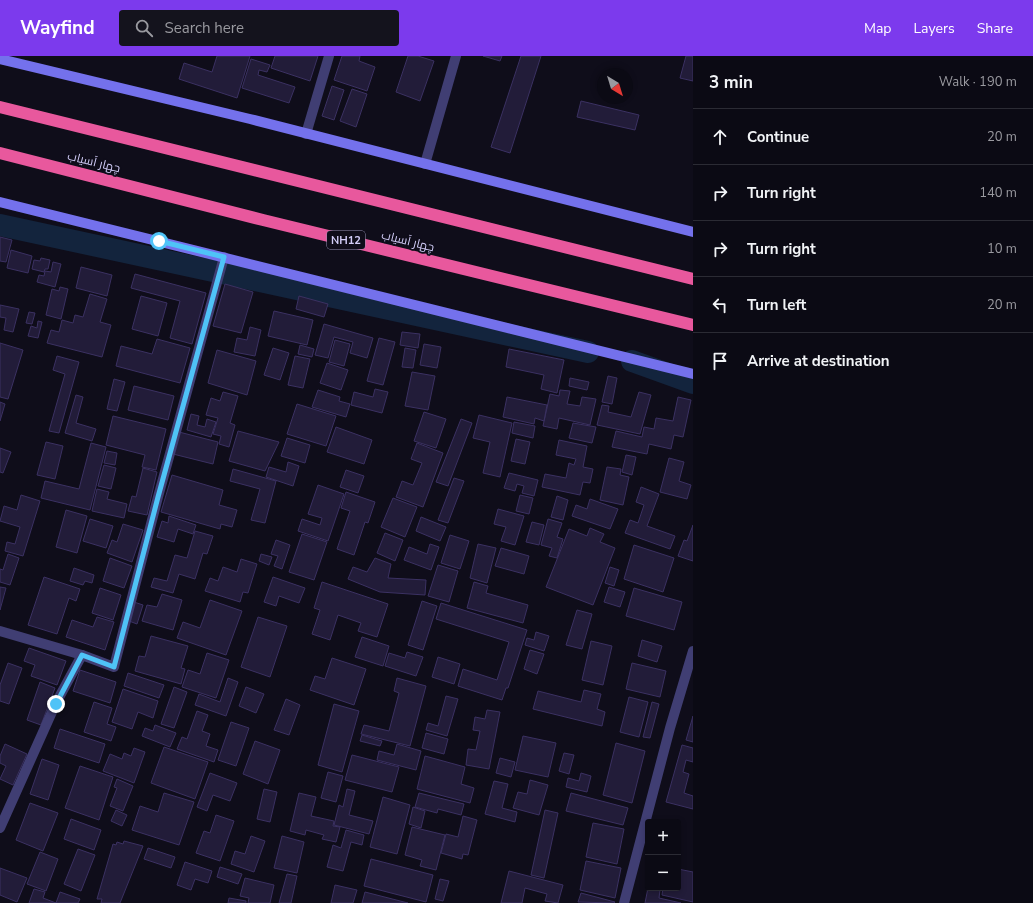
<!DOCTYPE html>
<meta charset="utf-8">
<style>
:root{--surface:#0b0a14;--page:#14131d;--text:#f1f3f6;--muted:#9a9aa0;--line:#2b2b34;--accent:#7c3aed}
body{margin:0;font-family:"Nunito Sans",Cairo,sans-serif;background:var(--page);color:var(--text)}
.controls{position:absolute;right:12px;bottom:12px;display:grid;overflow:hidden;border-radius:4px;box-shadow:0 2px 6px #0003}
.controls button{width:36px;height:36px;display:grid;place-items:center;padding:0;border:0;border-bottom:1px solid var(--line);background:var(--surface);color:var(--text);font:20px sans-serif}
.compass{position:absolute;left:597px;top:12px;width:36px;height:36px;border-radius:50%;background:var(--surface);box-shadow:0 2px 6px #0003;rotate:142deg}
.stop{position:absolute;width:12px;height:12px;margin:-9px;border:3px solid #4fc3f7;border-radius:50%;background:#fff}
.stop.end{background:#4fc3f7;border-color:#fff;box-shadow:0 1px 4px #0008}
.list{margin:0;padding:0;list-style:none}
h2{display:flex;justify-content:space-between;align-items:center;height:52px;margin:0;padding:0 16px;font-size:17px}
h2 small{font-size:13px;font-weight:400;color:var(--muted)}
.list li{display:grid;grid-template-columns:26px 1fr auto;gap:12px;align-items:center;box-sizing:border-box;height:56px;padding:0 16px;border-top:1px solid var(--line)}
.list b{display:block;font-size:15px;white-space:nowrap}
.list em{font-size:13px;font-style:normal;color:var(--muted)}
.icon{flex:none;width:22px;height:22px;fill:none;stroke:currentColor;stroke-width:2;stroke-linecap:round;stroke-linejoin:round}
.map{position:relative;flex:none;width:693px;height:847px;overflow:hidden}
header{display:flex;align-items:center;gap:24px;box-sizing:border-box;height:56px;padding:0 20px;background:var(--accent);color:#fff}
header strong{font-size:19px}
nav{display:flex;gap:22px;margin-inline-start:auto;font-size:14px}
.search{width:280px;height:36px;background:var(--page);display:flex;align-items:center;gap:10px;box-sizing:border-box;padding:0 14px;border-radius:4px;color:var(--muted);font-size:15px}
main{display:flex}
aside{flex:1;background:var(--surface)}
.map>svg:first-child{display:block}
.lines{fill:none;stroke-linecap:round;stroke-linejoin:round}
.canal{stroke:#13243d;stroke-width:22}
.building{fill:#221c39;stroke:#3b3162}
.street{stroke:#403e73;stroke-width:10}
.secondary{stroke:#7471ec;stroke-width:10}
.highway{stroke:#e8589d;stroke-width:12}
.route{stroke:#4fc3f7;stroke-width:5}
.labels{text-anchor:middle;stroke-width:3.5;stroke-linejoin:round;paint-order:stroke}
.shield{fill:#0f0d1a;stroke:#9893b5;stroke-width:1}
.shield-label{font-size:11px;font-weight:bold;fill:#d2cdf8}
.street-label{font-size:12px;fill:#d2cdf8;stroke:#0f0d1a}
</style>
<header>
<strong>Wayfind</strong>
<div class="search"><svg class="icon" aria-label="search" viewBox="0 0 24 24"><circle cx="10" cy="10" r="6"/><path d="M15 15l6 6"/></svg>Search here</div>
<nav><a>Map</a><a>Layers</a><a>Share</a></nav>
</header>
<main>
<div class="map">
<svg width="693" height="847" viewBox="0 0 693 847">
<rect width="100%" height="100%" fill="#0f0d1a"/>
<g class="lines">
<g class="canal">
<polyline points="0,169 588,296"/>
<polyline points="632,305 693,327"/>
</g>
</g>
<g class="building">
<polygon points="217,0 250,0 237,42 179,23 184,7 212,16"/>
<polygon points="275,0 318,0 310,25 271,12"/>
<polygon points="342,0 360,0 359,5 375,11 367,35 334,24"/>
<polygon points="408,0 418,0 434,5 420,45 396,36"/>
<polygon points="483,0 502,0 500,5"/>
<polygon points="521,0 541,0 510,97 491,91"/>
<polygon points="686,0 693,0 693,25 680,22"/>
<polygon points="251,3 270,9 267,16 259,14 258,19 295,31 289,47 242,32"/>
<polygon points="332,30 344,34 334,64 322,60"/>
<polygon points="352,33 367,38 356,71 340,65"/>
<polygon points="581,45 639,59 635,74 577,61"/>
<polygon points="0,181 12,184 6,206 0,205"/>
<polygon points="11,194 32,200 28,217 7,212"/>
<polygon points="41,202 50,204 48,213 45,213 44,216 32,213 34,204 40,205"/>
<polygon points="53,206 61,208 55,231 37,226 39,219 44,220 45,215 51,216"/>
<polygon points="81,211 112,219 107,240 76,232"/>
<polygon points="135,218 206,237 192,288 170,282 180,245 131,232"/>
<polygon points="225,228 253,236 241,277 213,270"/>
<polygon points="60,231 68,233 61,263 46,259 52,233 59,235"/>
<polygon points="90,238 107,243 100,266 111,269 102,301 47,287 51,274 59,276 62,264 73,267 75,259 83,261"/>
<polygon points="141,240 167,247 158,280 132,273"/>
<polygon points="299,240 328,248 324,261 296,253"/>
<polygon points="0,249 19,253 13,276 4,274 6,262 0,261"/>
<polygon points="274,255 313,264 307,289 268,280"/>
<polygon points="29,256 35,257 32,268 26,267"/>
<polygon points="38,265 42,266 38,282 28,280 31,270 37,272"/>
<polygon points="324,268 373,282 367,302 350,297 353,286 334,281 328,302 315,299"/>
<polygon points="250,271 261,274 255,300 234,296 237,282 247,284"/>
<polygon points="402,276 420,278 418,292 400,289"/>
<polygon points="379,282 395,286 383,329 367,325"/>
<polygon points="157,283 190,292 180,327 116,310 121,290 152,298"/>
<polygon points="335,284 350,288 344,310 329,306"/>
<polygon points="0,287 23,294 8,343 0,341"/>
<polygon points="424,288 441,291 437,312 420,309"/>
<polygon points="300,289 314,293 312,301 298,298"/>
<polygon points="273,292 289,297 280,324 264,319"/>
<polygon points="405,292 416,294 413,312 402,311"/>
<polygon points="509,293 564,304 557,337 541,333 544,319 506,311"/>
<polygon points="217,294 256,305 247,339 208,327"/>
<polygon points="57,300 79,306 59,377 49,375 65,318 53,314"/>
<polygon points="295,300 310,303 303,332 288,329"/>
<polygon points="327,307 348,314 341,334 320,327"/>
<polygon points="412,316 435,320 428,354 405,350"/>
<polygon points="608,320 617,322 612,348 602,346"/>
<polygon points="570,322 589,326 587,334 569,330"/>
<polygon points="114,323 125,326 117,355 107,353"/>
<polygon points="134,330 174,340 168,364 128,354"/>
<polygon points="375,333 388,336 382,357 351,349 354,336 373,341"/>
<polygon points="318,334 340,341 339,345 350,348 346,361 312,351"/>
<polygon points="560,334 570,335 567,348 580,350 582,341 596,343 590,369 559,362 557,373 543,370 550,338 559,340"/>
<polygon points="223,336 238,340 230,367 235,369 229,391 219,388 221,380 213,378 218,362 206,359 211,342 220,345"/>
<polygon points="639,336 651,339 640,378 597,369 602,349 609,350 608,356 631,361"/>
<polygon points="76,339 83,341 76,367 96,373 92,385 65,377"/>
<polygon points="507,341 547,349 544,365 535,362 534,368 503,361"/>
<polygon points="678,341 691,344 683,381 674,379 671,393 649,388 647,398 612,391 616,375 642,381 644,371 654,373 656,362 673,365"/>
<polygon points="0,346 5,348 0,365"/>
<polygon points="297,348 336,360 326,390 287,378"/>
<polygon points="424,356 446,363 436,392 414,385"/>
<polygon points="191,358 199,360 197,369 205,371 207,363 216,366 211,381 187,374"/>
<polygon points="479,359 512,367 500,421 483,417 490,386 473,382"/>
<polygon points="113,360 166,373 156,414 142,411 145,399 106,389"/>
<polygon points="461,363 472,367 448,430 436,426"/>
<polygon points="514,366 535,370 533,382 512,377"/>
<polygon points="573,367 596,371 592,387 569,382"/>
<polygon points="336,371 372,384 364,408 327,396"/>
<polygon points="238,375 279,386 265,415 229,405"/>
<polygon points="179,376 218,386 213,408 173,398"/>
<polygon points="287,382 310,389 305,407 281,400"/>
<polygon points="516,383 530,386 525,408 511,405"/>
<polygon points="559,384 587,390 583,411 593,413 590,427 583,426 580,439 542,431 545,418 566,422 569,407 574,409 576,403 556,399"/>
<polygon points="46,386 63,390 55,423 37,419"/>
<polygon points="91,387 106,391 90,454 41,442 45,425 79,433"/>
<polygon points="417,387 443,397 423,451 396,441 402,425 413,429 422,407 411,403"/>
<polygon points="0,392 11,396 3,417 0,416"/>
<polygon points="107,395 117,397 115,409 104,407"/>
<polygon points="626,399 636,401 632,419 622,416"/>
<polygon points="669,402 684,406 679,425 691,429 687,443 660,436"/>
<polygon points="288,406 299,410 293,430 266,421 269,411 286,416"/>
<polygon points="104,409 116,412 111,433 98,430"/>
<polygon points="607,411 621,413 620,419 629,421 623,449 600,444"/>
<polygon points="143,412 157,416 147,459 128,455 132,440 136,441"/>
<polygon points="233,413 276,425 265,467 251,464 260,433 230,425"/>
<polygon points="346,414 364,420 358,437 340,431"/>
<polygon points="509,417 538,424 534,440 522,437 524,430 517,428 515,435 504,432"/>
<polygon points="172,419 223,434 219,449 237,454 232,471 221,468 220,473 161,456"/>
<polygon points="454,422 464,425 448,467 438,464"/>
<polygon points="318,429 344,438 328,485 298,475 302,463 320,469 322,462 308,458"/>
<polygon points="641,431 659,438 647,470 675,480 670,493 625,477 630,464 638,467 644,449 636,446"/>
<polygon points="97,433 109,436 107,443 127,448 124,462 92,455"/>
<polygon points="346,436 375,446 368,467 365,466 354,499 337,493 350,455 341,452"/>
<polygon points="21,439 40,445 23,500 5,495 7,486 15,488 20,471 0,465 4,450 17,454"/>
<polygon points="520,439 533,442 529,458 516,455"/>
<polygon points="557,440 568,444 563,464 551,461"/>
<polygon points="393,442 417,451 405,481 381,471"/>
<polygon points="590,443 618,453 610,473 572,460 576,449 587,453"/>
<polygon points="498,453 524,460 515,489 501,485 506,471 494,468"/>
<polygon points="66,454 87,460 77,497 56,491"/>
<polygon points="169,460 196,469 193,478 178,473 174,486 157,481 162,465 168,467"/>
<polygon points="421,461 446,471 440,485 416,475"/>
<polygon points="90,463 113,470 106,492 83,485"/>
<polygon points="548,463 562,467 557,481 563,483 557,502 549,500 552,492 541,489"/>
<polygon points="532,466 544,469 539,489 526,486"/>
<polygon points="123,468 143,474 132,506 107,497 112,484 117,486"/>
<polygon points="693,469 693,505 678,500 684,484 687,485"/>
<polygon points="590,472 604,478 600,486 615,492 593,549 546,531 569,473 587,480"/>
<polygon points="195,475 213,480 207,498 203,497 195,523 179,518 173,537 151,531 154,522 167,525 175,499 187,502"/>
<polygon points="385,477 403,484 395,505 377,497"/>
<polygon points="302,478 327,486 314,524 289,516"/>
<polygon points="450,479 469,485 460,513 441,507"/>
<polygon points="276,484 290,489 282,513 274,510 278,500 271,498"/>
<polygon points="430,488 439,491 431,514 404,504 409,491 427,498"/>
<polygon points="478,488 496,492 487,527 470,522"/>
<polygon points="634,489 674,502 663,536 624,523"/>
<polygon points="501,492 529,500 524,518 495,510"/>
<polygon points="8,498 19,502 10,529 0,526 0,513 3,514"/>
<polygon points="261,498 272,501 269,509 259,505"/>
<polygon points="110,502 132,510 124,532 103,525"/>
<polygon points="375,502 391,508 388,522 426,524 425,539 380,536 348,523 353,511 367,516"/>
<polygon points="241,503 257,508 248,537 243,536 240,546 205,535 210,522 218,525 223,511 237,516"/>
<polygon points="438,509 458,515 449,546 428,540"/>
<polygon points="610,511 619,514 614,530 605,527"/>
<polygon points="74,512 94,519 92,527 85,525 83,529 70,525"/>
<polygon points="44,521 80,533 76,545 69,542 57,578 28,569"/>
<polygon points="273,521 305,532 299,547 279,540 276,550 264,546"/>
<polygon points="322,526 388,548 377,581 358,575 361,567 338,559 330,584 312,578 320,554 314,552"/>
<polygon points="474,526 488,530 486,537 528,549 523,567 467,552"/>
<polygon points="0,531 6,532 0,554"/>
<polygon points="609,531 625,536 620,551 604,546"/>
<polygon points="100,532 121,539 113,564 92,557"/>
<polygon points="634,532 682,546 674,574 626,560"/>
<polygon points="162,538 182,544 173,574 142,565 147,549 157,551"/>
<polygon points="210,544 242,555 226,599 177,582 183,566 200,572"/>
<polygon points="422,545 437,550 423,594 408,589"/>
<polygon points="134,546 143,549 137,568 129,565"/>
<polygon points="441,547 527,574 508,632 506,632 502,644 458,630 463,613 497,624 509,586 436,563"/>
<polygon points="577,554 592,558 582,593 566,589"/>
<polygon points="97,561 114,566 105,594 66,581 72,564 93,571"/>
<polygon points="258,561 287,570 270,621 241,611"/>
<polygon points="536,576 549,580 544,595 525,589 527,582 534,584"/>
<polygon points="151,580 188,590 181,612 185,613 181,628 135,615 139,600 145,601"/>
<polygon points="362,581 389,590 383,610 355,601"/>
<polygon points="642,584 662,590 657,606 638,600"/>
<polygon points="591,585 612,590 603,629 582,624"/>
<polygon points="29,592 66,605 57,629 31,620 35,609 24,605"/>
<polygon points="530,594 544,598 537,618 524,613"/>
<polygon points="407,596 423,601 416,620 385,610 389,597 405,602"/>
<polygon points="207,597 229,604 216,642 182,631 188,614 200,618"/>
<polygon points="438,601 460,608 454,628 432,621"/>
<polygon points="332,602 366,613 354,649 310,634 315,620 325,623"/>
<polygon points="8,607 22,612 9,648 0,645 0,629"/>
<polygon points="632,607 666,615 660,641 626,633"/>
<polygon points="80,614 116,626 110,647 73,635"/>
<polygon points="128,617 164,629 159,642 124,630"/>
<polygon points="228,622 238,626 226,660 195,649 199,638 220,646"/>
<polygon points="397,622 426,630 410,690 361,678 364,669 389,675 399,637 394,635"/>
<polygon points="40,626 55,632 41,669 27,664"/>
<polygon points="174,631 187,636 174,672 161,668"/>
<polygon points="246,631 264,638 256,657 239,650"/>
<polygon points="123,633 158,645 153,662 138,656 132,673 112,666"/>
<polygon points="584,634 601,638 597,653 605,656 602,670 533,653 538,635 581,646"/>
<polygon points="446,640 458,643 447,680 426,674 428,667 438,670"/>
<polygon points="629,641 648,646 639,681 620,676"/>
<polygon points="286,643 300,649 289,679 274,674"/>
<polygon points="94,646 112,652 107,668 116,671 111,685 84,676"/>
<polygon points="652,646 659,648 650,682 643,681"/>
<polygon points="334,648 359,655 342,716 318,709"/>
<polygon points="487,654 500,656 489,713 466,709 468,693 476,694 480,675 473,674 475,661 485,663"/>
<polygon points="197,655 208,659 202,675 210,678 206,690 218,694 214,706 177,693 182,681 187,683"/>
<polygon points="693,660 693,686 686,684"/>
<polygon points="231,666 249,672 236,710 218,704"/>
<polygon points="155,669 176,677 170,691 142,680 145,672 153,675"/>
<polygon points="60,673 105,688 99,707 54,692"/>
<polygon points="426,677 448,683 444,698 422,692"/>
<polygon points="362,679 382,685 380,690 360,685"/>
<polygon points="523,680 556,687 548,721 515,714"/>
<polygon points="255,685 280,694 268,728 243,718"/>
<polygon points="616,687 645,695 632,747 603,739"/>
<polygon points="5,688 27,698 13,729 0,723 6,710 0,707 0,700"/>
<polygon points="397,688 421,695 416,714 377,704 379,695 394,699"/>
<polygon points="682,689 693,692 693,706 686,704 683,716 689,718 684,737 693,740 693,753 666,746"/>
<polygon points="164,691 208,706 195,743 151,727"/>
<polygon points="134,692 145,696 134,727 103,715 110,698 122,703 124,697 131,700"/>
<polygon points="564,697 574,699 569,718 559,715"/>
<polygon points="352,699 399,711 392,736 345,724"/>
<polygon points="425,700 465,711 461,728 474,732 470,747 417,733"/>
<polygon points="500,702 515,706 511,721 496,717"/>
<polygon points="42,703 59,709 48,744 30,738"/>
<polygon points="80,710 113,721 99,764 65,752"/>
<polygon points="328,716 343,720 336,746 321,742"/>
<polygon points="210,717 237,727 230,745 213,739 207,755 197,751"/>
<polygon points="581,717 591,720 587,736 566,731 568,722 579,725"/>
<polygon points="117,723 133,730 123,755 110,750 117,732 114,731"/>
<polygon points="530,724 548,729 539,759 513,752 518,736 527,738"/>
<polygon points="494,725 508,728 502,752 517,756 515,766 485,758"/>
<polygon points="264,733 277,736 270,766 257,763"/>
<polygon points="347,733 355,735 349,759 373,765 369,778 334,769 339,749 343,751"/>
<polygon points="164,737 194,746 179,789 132,774 140,750 158,756"/>
<polygon points="299,737 316,741 311,760 334,765 333,770 340,771 336,786 322,783 324,779 306,774 305,779 290,775"/>
<polygon points="419,737 464,748 461,759 438,753 437,757 415,751"/>
<polygon points="571,737 628,752 623,769 566,755"/>
<polygon points="383,741 410,749 397,798 370,791"/>
<polygon points="30,747 58,757 43,795 16,784"/>
<polygon points="413,751 425,755 421,772 409,768"/>
<polygon points="116,754 127,759 122,770 111,765"/>
<polygon points="545,754 558,757 544,822 531,819"/>
<polygon points="216,759 234,765 220,805 196,797 204,775 210,777"/>
<polygon points="463,760 477,764 468,799 463,798 462,803 441,797 446,778 458,781"/>
<polygon points="71,763 101,774 94,794 64,783"/>
<polygon points="593,767 624,773 617,808 586,801"/>
<polygon points="412,771 445,779 436,814 420,810 422,804 405,799"/>
<polygon points="346,774 364,779 362,789 351,786 343,815 327,811 333,789 341,792"/>
<polygon points="251,780 265,785 254,816 231,808 235,795 245,798"/>
<polygon points="282,780 304,786 297,817 274,812"/>
<polygon points="124,785 143,790 120,847 101,847 102,843 97,843 113,788 116,789 117,786 123,788"/>
<polygon points="148,792 175,801 171,812 144,803"/>
<polygon points="78,793 95,799 81,835 64,828"/>
<polygon points="40,796 58,803 46,835 27,828"/>
<polygon points="371,803 433,819 426,846 364,830"/>
<polygon points="586,805 621,812 615,842 580,834"/>
<polygon points="185,806 212,815 208,827 195,823 191,834 177,829"/>
<polygon points="220,811 242,818 238,828 217,821"/>
<polygon points="0,812 27,822 17,846 0,839"/>
<polygon points="678,813 693,816 693,846 662,839 663,832 678,832"/>
<polygon points="509,815 563,829 558,847 545,845 547,838 525,832 522,847 501,847"/>
<polygon points="287,818 297,820 291,847 279,847"/>
<polygon points="245,822 274,829 270,847 248,847 249,842 240,840"/>
<polygon points="440,823 449,825 443,845 435,843"/>
<polygon points="335,829 357,834 353,847 331,847"/>
<polygon points="648,832 660,834 659,842 681,847 645,847"/>
<polygon points="34,833 45,836 43,842 56,847 29,847"/>
<polygon points="60,836 80,843 78,847 56,847"/>
<polygon points="365,836 408,847 362,847"/>
<polygon points="581,837 615,846 614,847 578,846"/>
<polygon points="229,842 246,845 246,847 228,847"/>
</g>
<g class="lines">
<g class="street">
<polyline points="306,78 329,0"/>
<polyline points="425,108 456,0"/>
<polyline points="0,575 82,599"/>
<polyline points="0,772 56,647 82,599 114,611 158,441 224,201"/>
<polyline points="624,847 670,672 693,595"/>
</g>
<g class="secondary">
<polyline points="0,3 250,63 693,176"/>
<polyline points="0,146 693,318"/>
</g>
<g class="highway">
<polyline points="0,51 693,223"/>
<polyline points="0,97 263,164 693,269"/>
</g>
</g>
<g class="lines">
<polyline class="route" points="56,648 82,599 114,611 158,441 224,201 159,185"/>
</g>
<g class="labels">
<rect class="shield" x="327" y="175" width="38" height="18" rx="3"/>
<g class="shield-label">
<text x="346" y="188">NH12</text>
</g>
<g class="street-label">
<text transform="translate(94 106) rotate(14)" y="4">چهار آسیاب</text>
<text transform="translate(408 185) rotate(14)" y="4">چهار آسیاب</text>
</g>
</g>
</svg>
<div class="controls">
<button>+</button>
<button>−</button>
</div>
<svg class="compass" viewBox="-18 -18 36 36"><path d="M0-13l5 13h-10z" fill="#e53935"/><path d="M0 13l5-13h-10z" fill="#9a9aa0"/></svg>
<div class="stop" style="left:159px;top:185px"></div>
<div class="stop end" style="left:56px;top:648px"></div>
</div>
<aside>
<h2>3 min<small>Walk · 190 m</small></h2>
<ul class="list">
<li><svg class="icon" aria-label="ahead" viewBox="0 0 24 24"><path d="M12 20V5M6 11l6-6 6 6"/></svg><div><b>Continue</b></div><em>20 m</em></li>
<li><svg class="icon" aria-label="right" viewBox="0 0 24 24"><path d="M7 20v-9h11M14 6l5 5-5 5"/></svg><div><b>Turn right</b></div><em>140 m</em></li>
<li><svg class="icon" aria-label="right" viewBox="0 0 24 24"><path d="M7 20v-9h11M14 6l5 5-5 5"/></svg><div><b>Turn right</b></div><em>10 m</em></li>
<li><svg class="icon" aria-label="left" viewBox="0 0 24 24"><path d="M17 20v-9H6M10 6l-5 5 5 5"/></svg><div><b>Turn left</b></div><em>20 m</em></li>
<li><svg class="icon" aria-label="arrive" viewBox="0 0 24 24"><path d="M6 21V4h12l-3 4 3 4H6"/></svg><div><b>Arrive at destination</b></div></li>
</ul>
</aside>
</main>
